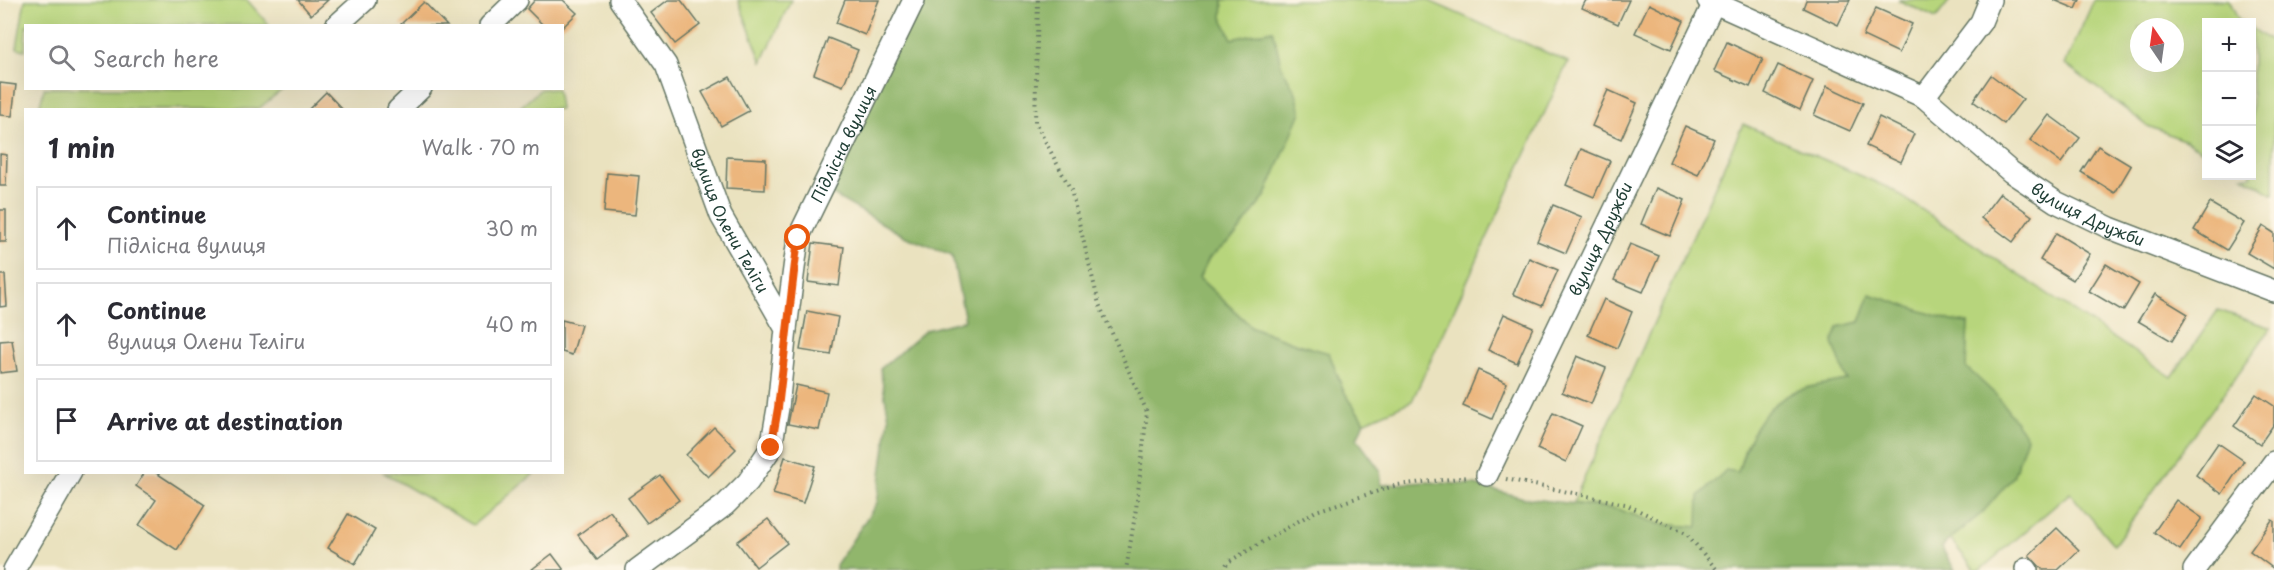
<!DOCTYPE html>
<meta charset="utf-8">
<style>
:root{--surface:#fff;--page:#f7f7f7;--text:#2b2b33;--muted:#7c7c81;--line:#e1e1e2}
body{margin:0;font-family:"Playpen Sans",sans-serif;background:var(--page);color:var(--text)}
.controls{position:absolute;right:18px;top:18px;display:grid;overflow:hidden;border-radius:0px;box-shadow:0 6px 24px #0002}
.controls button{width:54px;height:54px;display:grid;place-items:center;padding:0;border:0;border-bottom:2px solid var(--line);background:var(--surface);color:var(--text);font:30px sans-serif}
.compass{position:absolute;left:2130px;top:18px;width:54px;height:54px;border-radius:50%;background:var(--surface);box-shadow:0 6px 24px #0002;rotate:347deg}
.stop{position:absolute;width:18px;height:18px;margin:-14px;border:4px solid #ea580c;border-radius:50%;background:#fff}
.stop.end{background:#ea580c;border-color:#fff;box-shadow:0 2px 6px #0008}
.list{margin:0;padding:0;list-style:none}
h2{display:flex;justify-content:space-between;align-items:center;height:78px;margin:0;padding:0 24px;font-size:26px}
h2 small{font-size:20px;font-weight:400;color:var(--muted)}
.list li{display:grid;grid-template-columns:39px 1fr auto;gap:18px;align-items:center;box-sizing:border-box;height:84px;margin:0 12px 12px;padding:0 12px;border:2px solid var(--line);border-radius:0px}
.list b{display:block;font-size:22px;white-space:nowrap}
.list p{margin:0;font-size:20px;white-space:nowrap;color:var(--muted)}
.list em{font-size:20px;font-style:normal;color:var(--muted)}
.icon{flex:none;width:33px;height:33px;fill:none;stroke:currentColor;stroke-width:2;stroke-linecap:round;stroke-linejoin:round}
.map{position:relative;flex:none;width:2274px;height:570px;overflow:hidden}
.search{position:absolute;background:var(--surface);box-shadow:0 6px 24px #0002;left:24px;top:24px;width:540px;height:66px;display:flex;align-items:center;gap:15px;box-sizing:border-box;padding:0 21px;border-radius:0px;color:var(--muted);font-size:22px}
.panel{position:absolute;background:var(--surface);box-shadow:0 6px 24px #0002;left:24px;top:108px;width:540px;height:366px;border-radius:0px}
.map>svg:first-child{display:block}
.green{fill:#b7d57c;stroke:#6b8958;stroke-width:1.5;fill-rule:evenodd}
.forest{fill:#91b66c;stroke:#587a50;stroke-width:1.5}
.building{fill:#ecb67d}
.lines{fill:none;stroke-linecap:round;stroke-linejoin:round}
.minor-casing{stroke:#667765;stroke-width:24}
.path{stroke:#667765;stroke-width:4;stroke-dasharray:1.5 4.5;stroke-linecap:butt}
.minor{stroke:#fff;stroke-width:21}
.route{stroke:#ea580c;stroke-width:8}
.labels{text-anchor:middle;stroke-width:4.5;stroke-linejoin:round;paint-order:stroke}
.street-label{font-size:16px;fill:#1f3d34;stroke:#fcf5e5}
</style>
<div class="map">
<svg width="2274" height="570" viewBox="0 0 2274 570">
<rect width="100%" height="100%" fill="#fcf5e5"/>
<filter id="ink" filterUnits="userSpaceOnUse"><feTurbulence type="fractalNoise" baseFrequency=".0167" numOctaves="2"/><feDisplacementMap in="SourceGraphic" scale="12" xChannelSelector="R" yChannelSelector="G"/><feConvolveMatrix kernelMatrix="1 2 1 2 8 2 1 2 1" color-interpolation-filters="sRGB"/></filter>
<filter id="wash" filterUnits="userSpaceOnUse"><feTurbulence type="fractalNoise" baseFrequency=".008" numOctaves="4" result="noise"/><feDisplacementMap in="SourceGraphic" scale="24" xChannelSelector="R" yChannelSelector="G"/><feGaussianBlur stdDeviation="1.35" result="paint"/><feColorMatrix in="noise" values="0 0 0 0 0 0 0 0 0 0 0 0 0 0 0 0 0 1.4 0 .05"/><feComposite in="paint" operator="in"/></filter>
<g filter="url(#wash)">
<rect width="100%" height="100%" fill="#eae2bf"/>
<g class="green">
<polygon points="25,0 247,0 269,25 26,26 25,50 17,48"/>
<polygon points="738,0 791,0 762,62"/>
<polygon points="1223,0 1427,0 1568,62 1412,401 1364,422 1343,390 1329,353 1297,344 1252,327 1199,278 1209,258 1236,235 1296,93 1281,66 1273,30 1232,39 1222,18"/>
<polygon points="1898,0 1950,0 1936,18"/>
<path d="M2094 0H2229L2239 20 2243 22H2206V153L2186 141 2148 126 2065 64ZM2139 27H2175V63H2139Z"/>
<polygon points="2252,28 2274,44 2274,195 2243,176 2252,176"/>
<polygon points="44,89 44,88 283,89 258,109 39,109"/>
<polygon points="541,89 557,89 560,109 518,109"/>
<polygon points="1743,124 1891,189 2172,377 2218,310 2271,328 2114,545 2070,493 1980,570 1975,570 1950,539 1983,512 1998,397 1965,367 1968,323 1952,321 1870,295 1860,322 1838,327 1847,380 1792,392 1746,445 1738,472 1698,527 1659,524 1617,509 1573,503"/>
<polygon points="384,473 535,472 535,473 473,525"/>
</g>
<path class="forest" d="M916 0H1223L1222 18 1232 39 1273 30 1281 66 1296 93 1301 112 1266 195 1236 235 1209 258 1199 278 1252 327 1297 344 1329 353 1343 390 1364 422 1357 439 1380 470 1381 485 1425 482 1475 485 1524 498 1617 509 1659 524 1698 527 1699 496 1726 470 1738 472C1749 437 1757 411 1792 393 1805 386 1831 383 1847 380L1833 343 1838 327 1860 322 1870 294 1952 321 1968 323 1966 367 1998 397 2027 437 2013 477 1983 512 1941 547 1955 570H836V565L877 503 889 418 880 369 926 330 965 320 952 255 904 236 826 191Z"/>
<g id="blocks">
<g class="building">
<polygon points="298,0 328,0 311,15"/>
<polygon points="535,0 563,0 577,13 562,28 562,26 544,26 527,9"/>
<polygon points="668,0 681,0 700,25 675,44 651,13"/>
<polygon points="845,0 879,0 865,35 836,23"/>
<polygon points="1586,0 1629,0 1618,24 1582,8"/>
<polygon points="1806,0 1850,0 1838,25 1803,8"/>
<polygon points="2054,0 2080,0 2076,9"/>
<polygon points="424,2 447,26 403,26 401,24"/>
<polygon points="1649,4 1684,21 1671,49 1635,33"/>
<polygon points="1876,8 1912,24 1899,53 1863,36"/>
<polygon points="828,38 858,50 843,86 814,74"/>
<polygon points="1727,42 1763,59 1750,87 1714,71"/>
<polygon points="1778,65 1813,81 1800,110 1765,93"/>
<polygon points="1991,75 2023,99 2004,124 1973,101"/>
<polygon points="730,77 749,111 721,126 702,92"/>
<polygon points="0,83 16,85 12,116 0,115"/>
<polygon points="1827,86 1863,103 1850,131 1814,115"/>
<polygon points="1608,90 1637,103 1621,139 1592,126"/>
<polygon points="326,92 343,110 308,110"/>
<polygon points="2049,115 2080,138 2061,163 2030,140"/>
<polygon points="1879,117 1914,134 1901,162 1866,146"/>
<polygon points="1685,126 1714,139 1698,175 1669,162"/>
<polygon points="2098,146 2131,166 2115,193 2081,172"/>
<polygon points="1581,149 1610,161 1594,197 1566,185"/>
<polygon points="0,154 7,155 6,186 0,186"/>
<polygon points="727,157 766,159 765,190 726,188"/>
<polygon points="607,173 639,176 635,215 604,212"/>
<polygon points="1656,188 1685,200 1670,236 1641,224"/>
<polygon points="2000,193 2032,216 2013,242 1981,218"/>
<polygon points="2210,203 2244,223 2227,250 2194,230"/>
<polygon points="1553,205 1582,217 1566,253 1537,241"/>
<rect x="0" y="210" width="6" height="32"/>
<polygon points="2263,226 2274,233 2274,269 2247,253"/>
<polygon points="2056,233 2090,254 2073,280 2040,260"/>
<polygon points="813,243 844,247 839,286 808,282"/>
<polygon points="1630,244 1659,256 1643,292 1614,280"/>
<polygon points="1529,258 1558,270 1542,306 1513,294"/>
<polygon points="2106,264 2139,284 2123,311 2089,291"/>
<polygon points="0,275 5,275 7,306 0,307"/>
<polygon points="2155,294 2188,314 2172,341 2138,321"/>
<polygon points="1604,299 1632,312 1617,348 1588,335"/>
<polygon points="807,311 838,317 831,355 800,350"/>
<polygon points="1504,314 1533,327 1517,363 1488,350"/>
<polygon points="562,320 581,325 572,355 562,352"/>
<polygon points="12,340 17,371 0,373 0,341"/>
<polygon points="1577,356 1606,368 1591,404 1562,392"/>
<polygon points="1478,370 1507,383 1492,419 1463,406"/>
<polygon points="796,385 827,392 819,430 788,424"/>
<polygon points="2256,394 2274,406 2274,424 2260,444 2234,426"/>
<polygon points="1553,413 1582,426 1566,462 1537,449"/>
<polygon points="714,427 736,449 708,477 686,455"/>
<polygon points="2218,443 2244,461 2222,494 2196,475"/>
<polygon points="785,457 815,466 803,503 773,494"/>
<polygon points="145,472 155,472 205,505 177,550 139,525 156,500 136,486"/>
<polygon points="660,475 679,500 647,523 628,498"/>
<polygon points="2176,500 2202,518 2180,550 2154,532"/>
<polygon points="610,511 628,536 597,560 578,535"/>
<polygon points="348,514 375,530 355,564 328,548"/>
<polygon points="768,519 787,543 756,567 737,542"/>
<polygon points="2272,520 2274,521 2274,569 2250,551"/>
<polygon points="2057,528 2079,550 2058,570 2043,570 2029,555"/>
<polygon points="552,554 564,570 531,570"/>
</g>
</g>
</g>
<g filter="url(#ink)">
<use href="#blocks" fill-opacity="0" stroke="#667765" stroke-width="1.5"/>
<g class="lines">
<g class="minor-casing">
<g id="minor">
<path id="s1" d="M620 0 666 65 721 216 786 329 778 408 771 448 748 482 725 505 637 570"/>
<path id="s2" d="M1708 0 1924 97 2011 172 2056 202 2110 228 2274 291"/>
<polyline points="336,26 365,0"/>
<polyline points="490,26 517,0"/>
<polyline points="1924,97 1981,22 1990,0"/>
<polyline points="398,110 421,88"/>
<path id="s3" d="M786 329 798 238 914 0"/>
<path id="s4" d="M1487 475 1714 3"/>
<polyline points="2026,569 2027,570"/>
<polyline points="14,570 71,472"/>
<polyline points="2194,570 2274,462"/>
</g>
</g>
<g class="path">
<polyline points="1038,0 1035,122 1071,190 1099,304 1147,412 1136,509 1126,570"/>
<polyline points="1506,479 1625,504 1686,533 1717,570"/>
<polyline points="1223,570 1228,562 1316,511 1397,485 1469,477"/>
</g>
<use href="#minor" class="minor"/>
</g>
</g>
<g class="lines" filter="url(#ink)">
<polyline class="route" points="771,448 778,408 798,238"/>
</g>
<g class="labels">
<g class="street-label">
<text dy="6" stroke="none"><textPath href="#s3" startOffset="196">Підлісна вулиця</textPath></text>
<text dy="6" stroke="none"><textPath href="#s2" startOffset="440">вулиця Дружби</textPath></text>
<text dy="6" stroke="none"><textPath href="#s1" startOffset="248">вулиця Олени Теліги</textPath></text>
<text dy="6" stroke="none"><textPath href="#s4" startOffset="262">вулиця Дружби</textPath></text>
</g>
</g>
</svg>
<div class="controls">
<button>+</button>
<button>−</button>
<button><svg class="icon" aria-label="layers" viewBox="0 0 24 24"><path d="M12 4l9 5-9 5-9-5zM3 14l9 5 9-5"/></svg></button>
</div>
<svg class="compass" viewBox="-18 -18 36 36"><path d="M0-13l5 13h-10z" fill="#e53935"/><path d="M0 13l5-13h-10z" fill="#7c7c81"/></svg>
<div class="stop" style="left:798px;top:238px"></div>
<div class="stop end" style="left:771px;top:448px"></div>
<div class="search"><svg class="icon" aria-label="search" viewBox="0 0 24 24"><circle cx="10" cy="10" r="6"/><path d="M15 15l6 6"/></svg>Search here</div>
<section class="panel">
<h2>1 min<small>Walk · 70 m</small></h2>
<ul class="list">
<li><svg class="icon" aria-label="ahead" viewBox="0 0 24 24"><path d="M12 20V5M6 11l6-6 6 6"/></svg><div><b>Continue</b><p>Підлісна вулиця</p></div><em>30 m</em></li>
<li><svg class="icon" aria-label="ahead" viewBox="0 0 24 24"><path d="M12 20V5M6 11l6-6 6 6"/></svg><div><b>Continue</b><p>вулиця Олени Теліги</p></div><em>40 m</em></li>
<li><svg class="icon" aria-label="arrive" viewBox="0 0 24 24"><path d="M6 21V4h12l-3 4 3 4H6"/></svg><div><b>Arrive at destination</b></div></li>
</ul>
</section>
</div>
